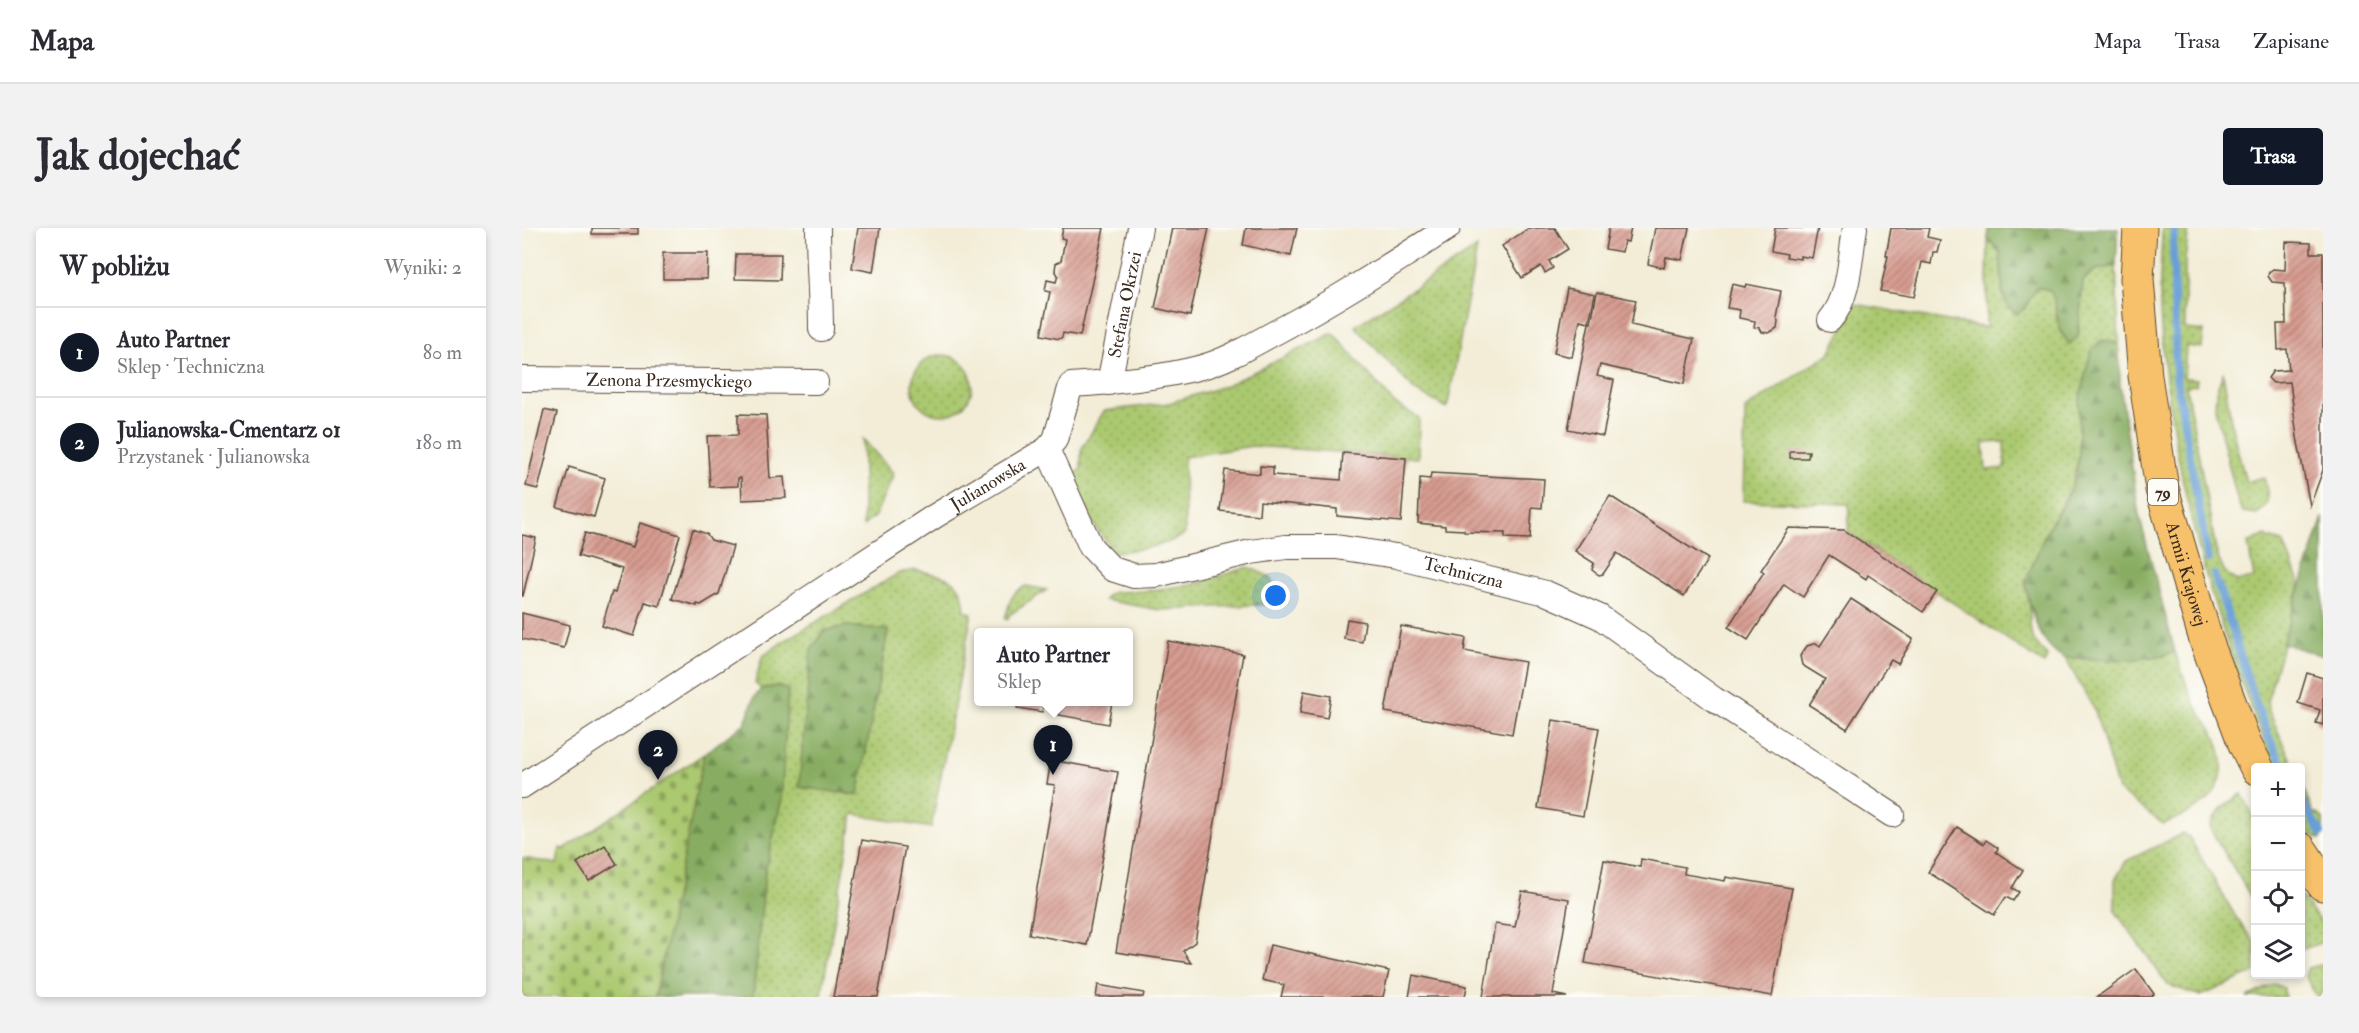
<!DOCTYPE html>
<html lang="pl">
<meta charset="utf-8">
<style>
:root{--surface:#fff;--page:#f2f2f3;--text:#2b2b33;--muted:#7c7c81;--line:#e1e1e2;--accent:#111827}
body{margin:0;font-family:"IM FELL Double Pica",serif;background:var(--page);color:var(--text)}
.controls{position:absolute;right:18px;bottom:18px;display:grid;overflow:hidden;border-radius:6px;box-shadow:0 3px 9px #0003}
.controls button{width:54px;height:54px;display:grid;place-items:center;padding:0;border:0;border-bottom:2px solid var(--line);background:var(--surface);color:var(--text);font:30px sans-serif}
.you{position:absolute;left:754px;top:368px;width:21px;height:21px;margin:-15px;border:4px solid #fff;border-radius:50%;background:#1a73e8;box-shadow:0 0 0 9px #1a73e833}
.badge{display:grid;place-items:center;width:39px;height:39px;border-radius:50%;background:var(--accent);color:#fff;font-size:20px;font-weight:700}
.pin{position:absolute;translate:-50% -50px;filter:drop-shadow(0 2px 3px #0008)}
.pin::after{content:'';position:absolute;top:32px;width:21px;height:18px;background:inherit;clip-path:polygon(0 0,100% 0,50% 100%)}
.popup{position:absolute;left:452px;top:400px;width:159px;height:78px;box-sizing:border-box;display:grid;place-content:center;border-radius:6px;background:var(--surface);filter:drop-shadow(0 2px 4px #0005);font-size:20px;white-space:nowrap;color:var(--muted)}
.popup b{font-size:22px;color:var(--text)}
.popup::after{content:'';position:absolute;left:50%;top:100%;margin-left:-12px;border:12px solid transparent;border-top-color:var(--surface)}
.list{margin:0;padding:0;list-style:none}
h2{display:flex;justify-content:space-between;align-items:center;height:78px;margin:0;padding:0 24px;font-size:26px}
h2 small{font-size:20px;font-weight:400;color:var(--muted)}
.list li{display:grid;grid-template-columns:39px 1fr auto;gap:18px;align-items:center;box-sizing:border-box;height:90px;padding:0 24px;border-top:2px solid var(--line)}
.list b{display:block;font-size:22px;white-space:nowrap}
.list p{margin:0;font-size:20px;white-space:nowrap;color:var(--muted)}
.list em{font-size:20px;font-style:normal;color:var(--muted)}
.icon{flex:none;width:33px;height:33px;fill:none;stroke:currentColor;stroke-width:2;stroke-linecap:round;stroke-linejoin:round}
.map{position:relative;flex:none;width:1801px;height:769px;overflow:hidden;border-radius:6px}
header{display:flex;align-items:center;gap:36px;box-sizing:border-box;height:84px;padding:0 30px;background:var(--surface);border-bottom:2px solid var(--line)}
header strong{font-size:28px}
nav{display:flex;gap:33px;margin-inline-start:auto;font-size:21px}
.intro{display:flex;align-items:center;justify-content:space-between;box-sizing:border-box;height:144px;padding:0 36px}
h1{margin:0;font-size:42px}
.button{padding:15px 27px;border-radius:6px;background:var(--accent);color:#fff;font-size:21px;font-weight:700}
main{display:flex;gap:36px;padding:0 36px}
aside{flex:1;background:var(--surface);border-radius:6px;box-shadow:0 3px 9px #0003}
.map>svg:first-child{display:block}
.grass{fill:url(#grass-dots);stroke:#737a47;stroke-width:1.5;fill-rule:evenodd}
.forest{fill:url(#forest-firs);stroke:#626c40;stroke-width:1.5}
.cemetery{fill:url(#cemetery-stones);stroke:#737a47;stroke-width:1.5}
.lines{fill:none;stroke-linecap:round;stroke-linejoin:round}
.stream{stroke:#699fd6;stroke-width:8}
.building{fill:url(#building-hatch)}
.street-casing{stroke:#57473a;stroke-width:26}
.primary-casing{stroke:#57473a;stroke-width:35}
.street{stroke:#fff;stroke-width:24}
.primary{stroke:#f6c16b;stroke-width:33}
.labels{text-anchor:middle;stroke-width:4.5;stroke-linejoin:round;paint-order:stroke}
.shield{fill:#fdfcf7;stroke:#75695f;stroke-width:1.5}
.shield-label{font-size:16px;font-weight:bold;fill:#3b2a1e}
.street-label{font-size:18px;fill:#3b2a1e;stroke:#fdfcf7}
</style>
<header>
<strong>Mapa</strong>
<nav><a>Mapa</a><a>Trasa</a><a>Zapisane</a></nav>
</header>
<div class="intro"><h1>Jak dojechać</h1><a class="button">Trasa</a></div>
<main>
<aside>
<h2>W pobliżu<small>Wyniki: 2</small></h2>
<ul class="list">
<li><span class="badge">1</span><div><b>Auto Partner</b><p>Sklep · Techniczna</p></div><em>80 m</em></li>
<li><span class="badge">2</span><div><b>Julianowska-Cmentarz 01</b><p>Przystanek · Julianowska</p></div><em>180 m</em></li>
</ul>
</aside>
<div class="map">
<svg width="1801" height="769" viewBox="0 0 1801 769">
<defs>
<pattern id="grass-dots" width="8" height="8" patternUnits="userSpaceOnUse" patternTransform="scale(1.5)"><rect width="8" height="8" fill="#abc970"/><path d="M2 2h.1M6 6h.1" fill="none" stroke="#8ca35b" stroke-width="1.8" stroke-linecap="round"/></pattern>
<pattern id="forest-firs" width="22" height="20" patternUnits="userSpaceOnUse" patternTransform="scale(1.5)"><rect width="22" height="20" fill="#88ad62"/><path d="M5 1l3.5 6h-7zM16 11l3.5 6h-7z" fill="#708d50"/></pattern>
<pattern id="cemetery-stones" width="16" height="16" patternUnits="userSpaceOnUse" patternTransform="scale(1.5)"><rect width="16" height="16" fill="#abc970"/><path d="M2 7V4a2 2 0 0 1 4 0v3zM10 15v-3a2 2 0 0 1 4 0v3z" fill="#8ca35b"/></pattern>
<pattern id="building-hatch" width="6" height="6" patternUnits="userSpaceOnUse" patternTransform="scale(1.5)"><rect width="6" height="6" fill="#d79c91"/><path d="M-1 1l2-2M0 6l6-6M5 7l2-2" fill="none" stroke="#b07f76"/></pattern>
</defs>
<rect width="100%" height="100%" fill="#fdfcf7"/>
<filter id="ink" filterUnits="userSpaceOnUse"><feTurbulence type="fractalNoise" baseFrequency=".0167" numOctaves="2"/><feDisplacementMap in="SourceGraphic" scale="12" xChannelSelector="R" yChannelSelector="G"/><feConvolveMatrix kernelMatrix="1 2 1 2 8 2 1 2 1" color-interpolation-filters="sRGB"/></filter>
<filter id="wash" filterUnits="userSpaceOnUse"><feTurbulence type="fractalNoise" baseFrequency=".008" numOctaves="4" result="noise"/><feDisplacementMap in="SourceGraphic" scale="24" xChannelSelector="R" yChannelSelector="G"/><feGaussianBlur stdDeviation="1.35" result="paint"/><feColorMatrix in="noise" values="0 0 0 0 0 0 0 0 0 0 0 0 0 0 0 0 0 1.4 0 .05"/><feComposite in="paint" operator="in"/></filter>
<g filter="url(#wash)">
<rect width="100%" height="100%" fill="#f3edd7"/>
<g class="grass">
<path d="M1640 0H1667L1663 32V101L1682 103 1680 120 1664 118 1662 150 1675 151 1674 157 1664 158 1694 322C1698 336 1701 346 1715 353L1732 350 1726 315 1744 307 1746 310 1761 314 1778 356 1745 474 1747 483 1772 539H1753C1704 425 1667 310 1649 186 1643 145 1637 101 1638 59 1638 40 1640 20 1640 0Z"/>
<path d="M1466 10 1477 23 1480 44 1503 80 1515 59 1528 62 1534 72V89L1556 109 1561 53 1573 42 1594 38 1597 116 1588 113 1557 226 1550 258 1525 302 1503 355 1508 379V396L1510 410 1526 429 1522 436 1326 304 1327 276 1221 273 1223 181 1308 125 1334 76 1464 100ZM1482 214 1483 240 1464 242 1462 215Z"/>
<polygon points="955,20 927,171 925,180 893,163 833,98"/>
<path d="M811 105 873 176 897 190 896 230 730 218 662 229 663 306C642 319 616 322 593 324 569 297 562 280 551 246L559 242V222L582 183 647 175 703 158Z"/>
<circle cx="420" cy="157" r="30"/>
<path d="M1701 145 1711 204 1724 254 1742 249C1745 266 1751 275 1735 286L1721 284 1716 275 1693 180 1694 164Z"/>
<polygon points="341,211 372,246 353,288 341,298"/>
<polygon points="726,339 748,349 753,361 751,376 638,382 582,372 587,366 592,364 621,363 669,357"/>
<path d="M394 342C424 349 441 348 443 383L450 385 409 600 331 586 299 769H231L243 644 259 574 255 458 239 461 233 455 240 429 260 414 377 345ZM324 398 366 402 335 567 277 559Z"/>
<path d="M504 358 525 362 487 387 486 392 483 391C487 377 488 364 504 358Z"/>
<path d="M1653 424C1659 441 1665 460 1673 476 1679 488 1690 499 1695 512 1713 560 1683 581 1641 596L1596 562 1573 483 1543 430 1637 429Z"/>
<path d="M1779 555 1791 584 1801 590V608L1798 611C1775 603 1778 574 1779 555Z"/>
<path d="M1720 566 1733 591V676L1688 600C1691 586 1708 573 1720 566Z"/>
<polygon points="1662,605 1667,609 1715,691 1733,715 1733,744 1679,768 1646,757 1593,683 1593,652 1604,633"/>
<polygon points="1778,667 1801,698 1801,714 1779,722"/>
<polygon points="1801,736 1801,769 1795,769 1783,748 1786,740"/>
<polygon points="1753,756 1762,760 1763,769 1725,769"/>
</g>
<g class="forest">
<path d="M1467 0H1596L1594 38 1573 42 1561 52 1556 109 1548 116C1530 99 1539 82 1528 62L1515 59 1503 80 1495 86C1473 74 1483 47 1477 26 1476 20 1470 15 1466 10Z"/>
<path d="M1580 112 1597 116 1598 156 1617 287 1653 424C1616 436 1581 431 1543 430 1516 417 1509 382 1503 355L1525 302 1544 272 1554 248 1557 225V174L1569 122Z"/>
<polygon points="1801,289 1801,428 1760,415"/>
<polygon points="324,398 366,402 336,567 277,559 289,422 302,403"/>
<polygon points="255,458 266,462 259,574 243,644 231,769 133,769 182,526 223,495 232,470 239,461"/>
</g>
<polygon class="cemetery" points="182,526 133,769 0,769 0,630 35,636 38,620 42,621"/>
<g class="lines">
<g class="stream">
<polyline points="1652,0 1651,19 1654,149 1686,331"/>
<path d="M1692 347C1716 411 1729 479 1762 540"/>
<polyline points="1778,570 1799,605"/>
</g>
</g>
<g id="blocks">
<g class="building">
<rect x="70" y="0" width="46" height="6"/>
<polygon points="336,0 358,0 351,44 330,40"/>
<polygon points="541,0 582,0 558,108 541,105 540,109 537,111 519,107 528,64 523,63 525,52 534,54 536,47 533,42 534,35 539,33 543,11 539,10"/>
<polygon points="650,0 687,0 668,88 633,80"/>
<polygon points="724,0 775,0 769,28 721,17"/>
<polygon points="1007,0 1033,0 1046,21 1027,33 1031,40 1023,45 1019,38 1000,50 980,18"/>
<polygon points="1087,0 1109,0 1106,14 1102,13 1100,24 1083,21"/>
<polygon points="1133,0 1167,0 1160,32 1144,29 1142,40 1126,36"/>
<polygon points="1253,0 1296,0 1290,30 1278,28 1278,31 1264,29 1265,26 1249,23"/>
<polygon points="1369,0 1407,0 1405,9 1418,12 1415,24 1411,24 1409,36 1400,34 1392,69 1358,63 1366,28 1364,28"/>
<polygon points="1764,14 1789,15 1789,25 1801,25 1801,242 1788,278 1775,209 1768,154 1751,155 1746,150 1751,143 1767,142 1765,121 1756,122 1755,96 1764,96 1763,55 1750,54 1746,48 1747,44 1751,41 1763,42"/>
<polygon points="141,25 186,25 185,51 141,51"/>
<polygon points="214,26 259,26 258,52 213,51"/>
<polygon points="1210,56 1223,59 1224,56 1259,63 1254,89 1256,93 1255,100 1247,105 1240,104 1238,100 1232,99 1233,93 1217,90 1218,82 1205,80"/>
<polygon points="1045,60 1073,66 1067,94 1058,92 1050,129 1032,125"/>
<polygon points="1075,64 1114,72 1109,97 1172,111 1162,156 1078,137 1075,148 1092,152 1081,208 1046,201 1067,95 1069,95"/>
<polygon points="22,182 35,185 16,261 4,258"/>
<polygon points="216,186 244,187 248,250 262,249 264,270 220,272 219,250 216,250 216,258 188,259 185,208 216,207"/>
<polygon points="1268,223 1287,223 1286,230 1268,230"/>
<polygon points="821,225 884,230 879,294 815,288 815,281 738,273 737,287 698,283 703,242 738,246 738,238 751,239 751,247 819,252"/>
<polygon points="47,239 83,250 72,289 35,279"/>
<polygon points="909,245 1022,251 1020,280 1010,279 1008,311 983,310 983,305 942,304 942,302 923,301 923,298 896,295 898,250 908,251"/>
<polygon points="1088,268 1186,331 1162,368 1095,325 1081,346 1077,347 1070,342 1072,335 1053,323"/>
<polygon points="118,295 158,307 137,378 123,374 112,408 80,398 90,364 93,365 100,341 56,328 63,305 111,319"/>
<polygon points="1267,300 1322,302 1415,364 1401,384 1346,347 1344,351 1307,327 1281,369 1262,356 1226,412 1206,399 1242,344 1239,342"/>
<polygon points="171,301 185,306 189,312 211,318 197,366 179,377 175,376 175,378 150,371"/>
<polygon points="0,307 14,310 1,368 0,368"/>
<polygon points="1329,371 1391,411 1376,436 1369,432 1325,501 1287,477 1303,451 1280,437 1278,428 1285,418 1294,415 1298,418"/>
<polygon points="0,385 48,397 42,420 0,411"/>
<polygon points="825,391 843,394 840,414 822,411"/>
<polygon points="879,398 944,410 942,423 1003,434 990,506 863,484"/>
<polygon points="646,413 721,426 673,714 661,723 669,735 594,724"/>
<polygon points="1785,445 1801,450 1801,497 1794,495 1798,482 1776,475"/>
<polygon points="782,463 809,468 805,490 778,485"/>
<polygon points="496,474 522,474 520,484 495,480"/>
<polygon points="540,474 590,474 586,496 537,487"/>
<polygon points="1031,492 1077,500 1061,588 1016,580"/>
<polygon points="529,532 596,544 565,717 507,706 533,557 525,556"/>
<polygon points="1435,599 1462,616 1464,612 1476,620 1474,624 1501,642 1490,660 1497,664 1491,673 1484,669 1472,687 1406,644"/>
<polygon points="340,612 383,619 356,769 311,769"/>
<polygon points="83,617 95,636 67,653 55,635"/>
<polygon points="1119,631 1163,639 1162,646 1203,653 1204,649 1270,660 1250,768 1063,735 1082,632 1118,639"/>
<polygon points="1000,663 1047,671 1031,766 1045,769 961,769 973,696 993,699"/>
<polygon points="748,717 867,743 861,769 759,769 762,757 740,752"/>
<polygon points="1614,741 1632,766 1629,769 1575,769"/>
<polygon points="891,747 945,758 943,769 887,769"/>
<polygon points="576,757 622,765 621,769 574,769"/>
</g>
</g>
</g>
<g filter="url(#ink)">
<use href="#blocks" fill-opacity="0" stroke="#57473a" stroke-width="1.5"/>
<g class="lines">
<g class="street-casing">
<g id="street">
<path d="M296 0C296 34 299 67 299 101"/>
<path d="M1308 92C1328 69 1328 29 1333 0"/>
<path id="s1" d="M0 151 294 154"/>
<path id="s2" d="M587 155 618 0"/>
<path id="s3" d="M525 221 569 319 590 341 612 348 634 347 729 324 764 319H814L874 328 1024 365 1078 389 1192 471 1370 587"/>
<path id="s4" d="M0 558 413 288 525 221 533 212 549 157C592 154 638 150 680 139 708 131 733 115 758 102 816 71 871 35 926 0"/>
</g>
</g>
<g class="primary-casing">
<g id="primary">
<path id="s5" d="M1618 0 1615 51 1623 148 1640 261 1684 412 1723 516 1735 540"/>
<polyline points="1778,621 1801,656"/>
</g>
</g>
<use href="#street" class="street"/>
<use href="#primary" class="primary"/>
</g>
</g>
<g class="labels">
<rect class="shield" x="1626" y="251" width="30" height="26" rx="4.5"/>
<g class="shield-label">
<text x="1641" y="270">79</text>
</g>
<g class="street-label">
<text dy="6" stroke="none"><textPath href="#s2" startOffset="80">Stefana Okrzei</textPath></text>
<text dy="6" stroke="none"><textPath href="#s1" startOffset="147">Zenona Przesmyckiego</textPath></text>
<text dy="6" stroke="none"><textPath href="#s4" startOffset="555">Julianowska</textPath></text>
<text dy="6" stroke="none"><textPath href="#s3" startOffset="496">Techniczna</textPath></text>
<text dy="6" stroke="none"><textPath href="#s5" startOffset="351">Armii Krajowej</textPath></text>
</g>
</g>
</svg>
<div class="controls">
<button>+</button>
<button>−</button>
<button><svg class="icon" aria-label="locate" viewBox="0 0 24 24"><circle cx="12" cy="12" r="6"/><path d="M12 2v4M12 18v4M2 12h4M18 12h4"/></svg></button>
<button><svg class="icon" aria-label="layers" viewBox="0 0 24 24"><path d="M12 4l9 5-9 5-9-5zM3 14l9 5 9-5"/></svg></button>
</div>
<div class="you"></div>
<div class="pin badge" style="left:531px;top:547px">1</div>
<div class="popup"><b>Auto Partner</b>Sklep</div>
<div class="pin badge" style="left:136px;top:552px">2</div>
</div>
</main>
